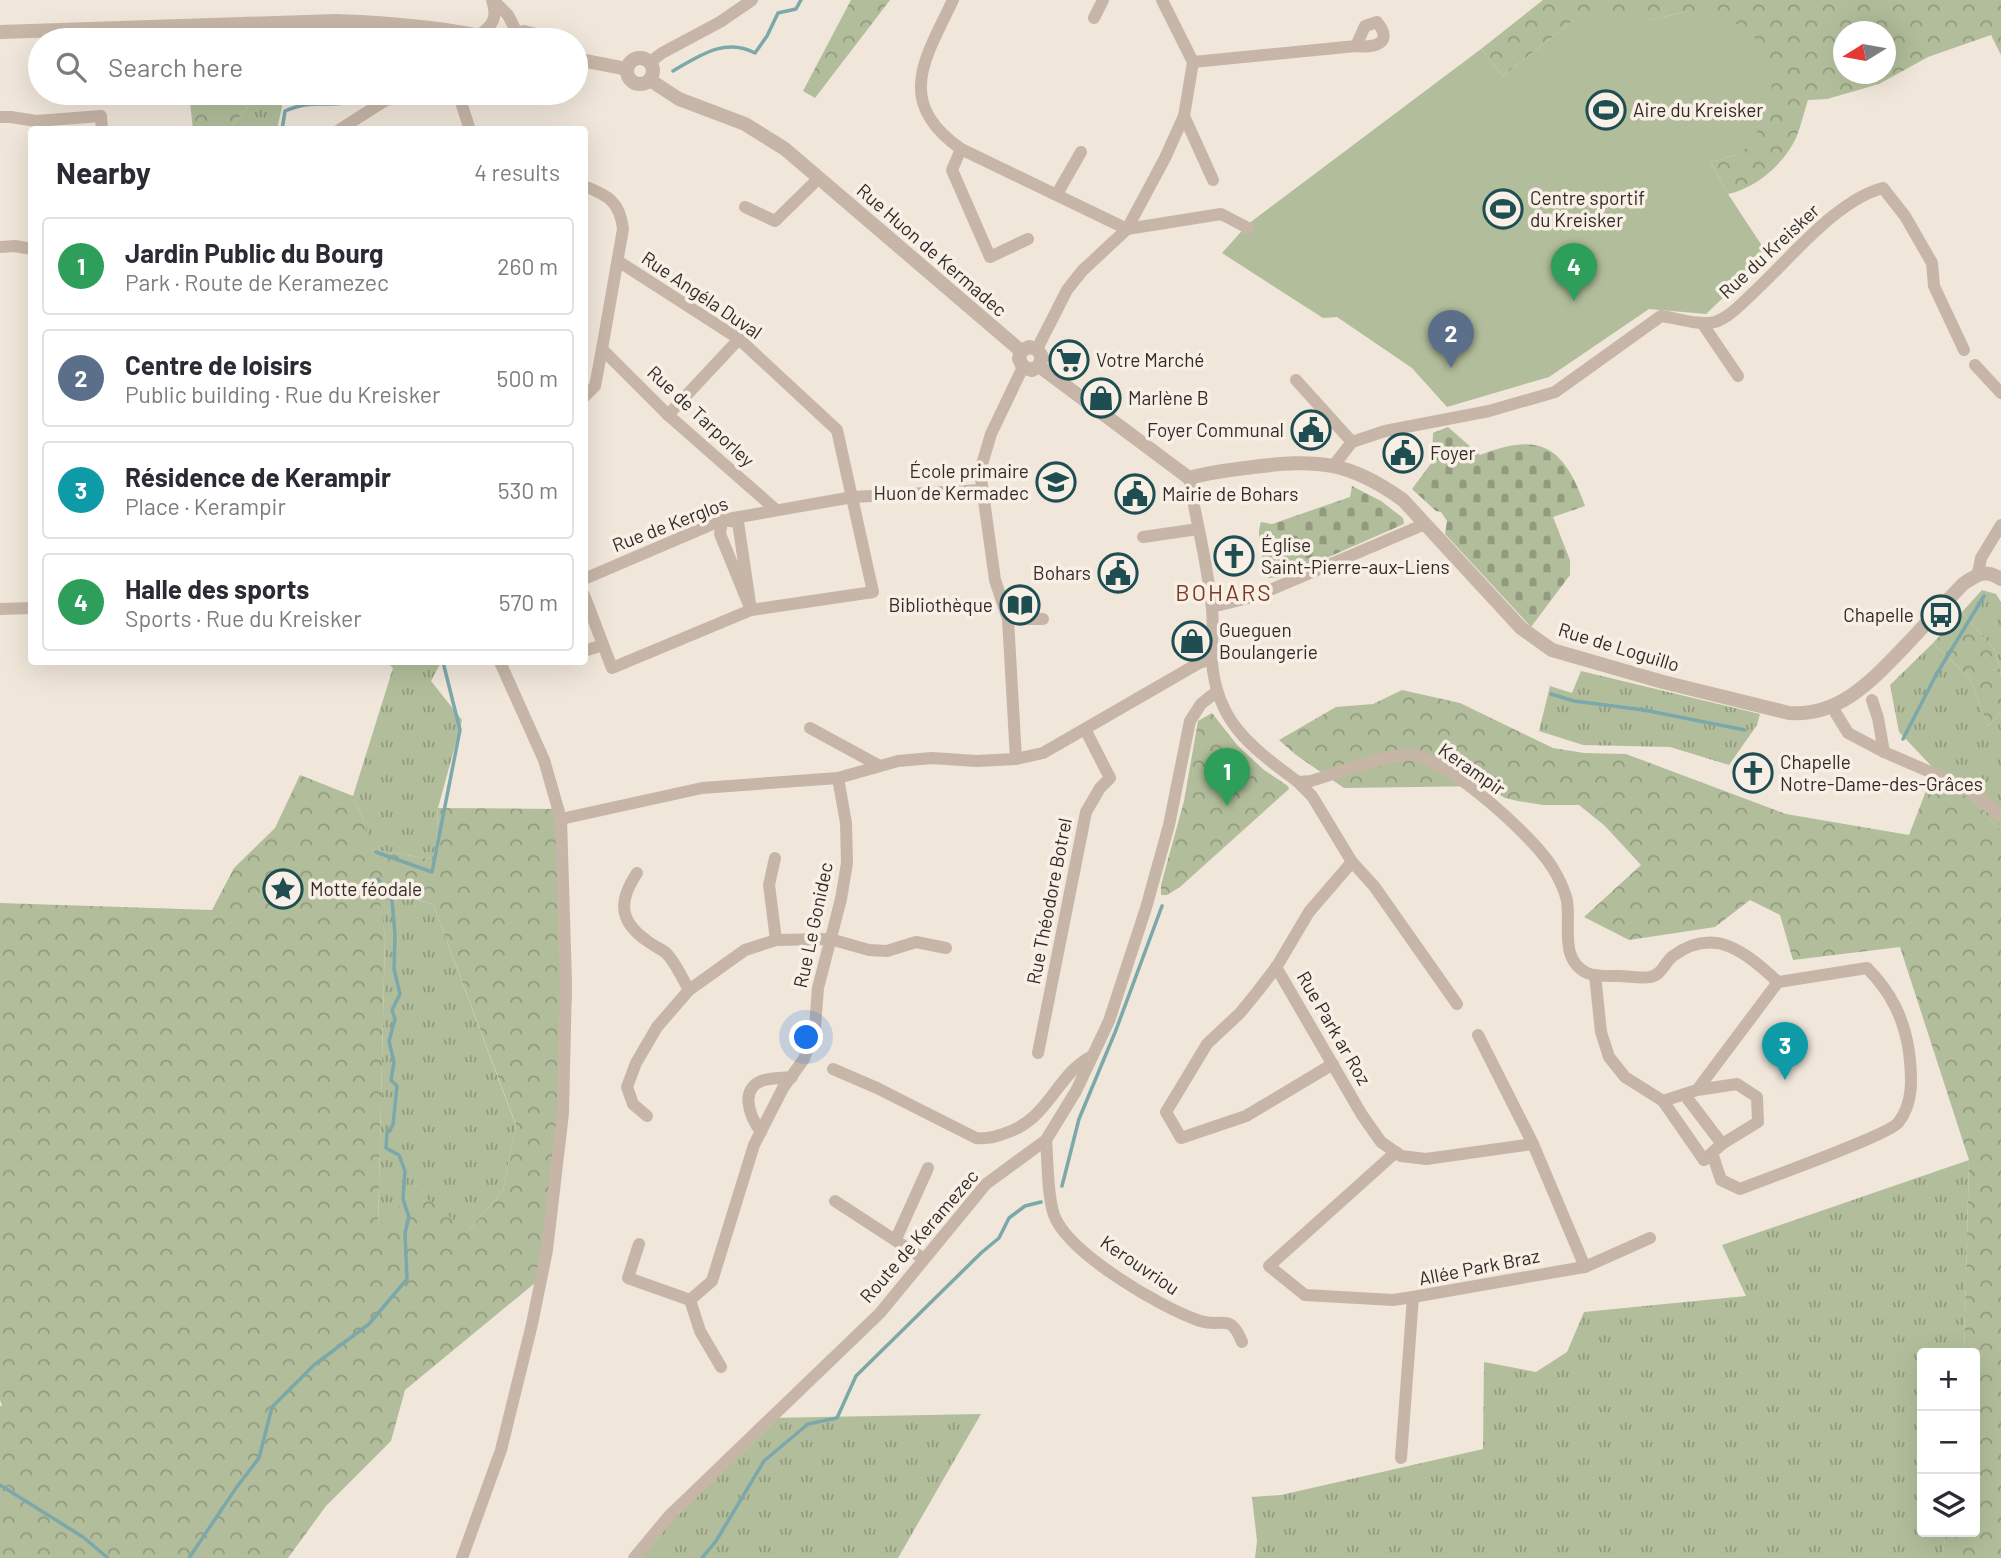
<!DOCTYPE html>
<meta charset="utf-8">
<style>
:root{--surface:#fff;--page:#f7f7f7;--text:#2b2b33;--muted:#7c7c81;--line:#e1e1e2;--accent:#1f4e52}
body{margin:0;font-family:Barlow,sans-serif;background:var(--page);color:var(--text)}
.controls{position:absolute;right:21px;bottom:21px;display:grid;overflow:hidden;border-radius:7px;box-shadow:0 7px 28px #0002}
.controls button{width:63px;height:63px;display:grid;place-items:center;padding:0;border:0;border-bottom:2px solid var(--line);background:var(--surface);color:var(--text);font:35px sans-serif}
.compass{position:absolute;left:1833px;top:21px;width:63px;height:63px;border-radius:50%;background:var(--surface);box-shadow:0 7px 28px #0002;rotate:259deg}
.you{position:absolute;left:807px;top:1038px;width:24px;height:24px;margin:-18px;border:5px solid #fff;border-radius:50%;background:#1a73e8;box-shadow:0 0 0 10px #1a73e833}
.badge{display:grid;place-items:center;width:46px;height:46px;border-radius:50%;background:var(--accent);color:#fff;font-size:23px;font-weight:700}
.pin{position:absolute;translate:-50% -58px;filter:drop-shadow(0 2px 4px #0008)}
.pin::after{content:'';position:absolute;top:37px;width:24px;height:21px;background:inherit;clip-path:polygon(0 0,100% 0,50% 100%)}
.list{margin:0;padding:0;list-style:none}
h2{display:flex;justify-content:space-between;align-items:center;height:91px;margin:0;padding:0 28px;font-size:30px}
h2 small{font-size:23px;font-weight:400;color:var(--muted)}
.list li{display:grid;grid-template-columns:46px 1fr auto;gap:21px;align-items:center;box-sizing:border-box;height:98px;margin:0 14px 14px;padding:0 14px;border:2px solid var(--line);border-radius:7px}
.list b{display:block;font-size:26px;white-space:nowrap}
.list p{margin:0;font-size:23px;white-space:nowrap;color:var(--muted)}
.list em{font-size:23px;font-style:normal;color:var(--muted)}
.icon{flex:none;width:38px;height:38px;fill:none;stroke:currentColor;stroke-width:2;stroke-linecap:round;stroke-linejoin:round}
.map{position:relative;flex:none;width:2001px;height:1558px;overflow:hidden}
.search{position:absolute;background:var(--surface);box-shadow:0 7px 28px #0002;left:28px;top:28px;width:560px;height:77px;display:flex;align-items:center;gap:18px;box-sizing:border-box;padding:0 24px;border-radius:38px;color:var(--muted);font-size:26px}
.panel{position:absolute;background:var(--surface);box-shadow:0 7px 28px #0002;left:28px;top:126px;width:560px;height:539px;border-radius:7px}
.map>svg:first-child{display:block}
.grass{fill:url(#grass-tufts)}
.forest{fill:url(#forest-crowns);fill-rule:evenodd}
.cemetery{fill:url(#cemetery-stones)}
.pitch{fill:#b2be9b}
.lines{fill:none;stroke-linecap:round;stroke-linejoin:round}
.stream{stroke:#7ba8ab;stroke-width:3.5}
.minor{stroke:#c7b6a7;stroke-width:12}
.tertiary{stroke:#c7b6a7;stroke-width:14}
.labels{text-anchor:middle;stroke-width:7;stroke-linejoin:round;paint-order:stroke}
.poi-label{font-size:19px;fill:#342b27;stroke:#f8f0e6;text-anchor:start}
.street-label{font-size:19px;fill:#342b27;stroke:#f8f0e6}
.quarter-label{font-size:23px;letter-spacing:2px;fill:#7d3b25;stroke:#f8f0e6}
</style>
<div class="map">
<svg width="2001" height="1558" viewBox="0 0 2001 1558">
<defs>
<pattern id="grass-tufts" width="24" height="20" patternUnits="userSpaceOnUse" patternTransform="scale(1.75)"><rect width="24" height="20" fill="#b2be9b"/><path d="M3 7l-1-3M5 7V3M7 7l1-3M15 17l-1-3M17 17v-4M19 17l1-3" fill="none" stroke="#929b7e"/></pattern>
<pattern id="forest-crowns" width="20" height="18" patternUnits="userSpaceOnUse" patternTransform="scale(1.75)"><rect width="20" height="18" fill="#b2be9b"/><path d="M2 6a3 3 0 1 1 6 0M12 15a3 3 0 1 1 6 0" fill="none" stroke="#929b7e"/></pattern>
<pattern id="cemetery-stones" width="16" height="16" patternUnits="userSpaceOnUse" patternTransform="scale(1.75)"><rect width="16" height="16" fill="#b2be9b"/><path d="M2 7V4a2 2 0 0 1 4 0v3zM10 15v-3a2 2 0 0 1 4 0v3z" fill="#929b7e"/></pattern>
</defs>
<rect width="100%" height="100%" fill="#f0e6da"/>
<g class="grass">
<polygon points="260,93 279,93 282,107 277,129 229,129"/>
<polygon points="1982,590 1996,594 2001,602 2001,675 1996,652 1962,612"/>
<polygon points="1933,643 1970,678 1988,726 2001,712 2001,831 1972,800 1931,778 1940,775 1899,732 1890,685"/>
<polygon points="387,662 441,662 431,681 462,720 438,808 436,852 430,859 370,849 363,818 353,796 393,668"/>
<polygon points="1581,671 1760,714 1757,725 1729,765 1670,747 1583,745 1539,731 1550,686 1572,693"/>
<polygon points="377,889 433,904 516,1126 503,1191 468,1231 378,1227 385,936"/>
<polygon points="1969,1160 1964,1353 1922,1353 1922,1532 1946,1532 1942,1558 1255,1558 1257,1541 1252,1497 1281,1495 1483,1449 1484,1362 1536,1372 1567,1352 1584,1312 1746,1296 1722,1245"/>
<polygon points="981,1414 898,1558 630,1558 767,1418"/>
</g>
<g class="forest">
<polygon points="851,0 890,0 815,98 803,91"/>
<path d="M1543 0H2001V55L1991 35 1928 57 1879 84 1827 99 1808 100C1804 112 1801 126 1796 138 1784 164 1756 188 1728 194L1711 162 1736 155 1690 11 1649 20H1574L1503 76 1481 49ZM1843 32H1885V74H1843Z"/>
<polygon points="276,30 276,40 182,40 181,34"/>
<polygon points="189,93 260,93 229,129 193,130"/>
<polygon points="1962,612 1996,652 2001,675 2001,712 1988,726 1970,678 1933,643"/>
<polygon points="1402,690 1460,703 1553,748 1584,753 1626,754 1786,814 1909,835 1931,778 1972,800 2001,831 2001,1558 1942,1558 1946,1532 1975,1532 1975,1353 1964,1353 1969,1160 1900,947 1793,960 1780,915 1750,900 1715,927 1629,940 1584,917 1641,865 1605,826 1579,805 1543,805 1518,801 1505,798 1485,786 1344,788 1296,755 1279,740 1336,707 1373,704"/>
<polygon points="1212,713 1237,745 1264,770 1288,786 1289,789 1180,887 1167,895 1161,895 1161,885 1184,801 1198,721"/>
<path d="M300 775 353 796 363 818 371 849 430 859 436 852 438 808 555 809 572 994 541 1278 405 1390 391 1441 326 1506 288 1558H0V1406H2L0 1400V903L212 910 234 868 275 828ZM378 889 433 904 516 1125 503 1191 468 1231 417 1191 378 1226 385 936Z"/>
</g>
<g class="cemetery">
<path d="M1448 427 1480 455C1540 432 1563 445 1585 506L1553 517 1570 560V575L1531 627 1445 534 1447 521 1441 512 1436 511 1412 489 1432 462 1433 433Z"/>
<path d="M1352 486 1381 501 1403 518 1404 524 1283 577 1268 578C1264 561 1255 539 1261 522L1272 524 1350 497Z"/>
</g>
<polygon class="pitch" points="1690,11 1722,14 1753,35 1773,66 1771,96 1755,137 1748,147 1736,155 1711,162 1728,194 1768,255 1706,314 1649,309 1549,377 1447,407 1412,368 1337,317 1323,318 1222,253 1248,224 1481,49 1503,76 1574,20 1649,20"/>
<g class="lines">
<g class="stream">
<path d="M673 71C699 56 725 37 755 53L767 36 778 13 796 9 801 0"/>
<path d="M282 130 285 111C311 100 319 106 345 103 358 102 371 98 383 94"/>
<polyline points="1551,694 1574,701 1644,710 1745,730"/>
<polyline points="1903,739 1936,675 1984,596"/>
<polyline points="376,852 432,872 460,730 443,662"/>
<polyline points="1062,1186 1079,1119 1116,1030 1162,906"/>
<polyline points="0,1485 83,1537 108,1558"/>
<polyline points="189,1558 236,1488 259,1458 272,1407 314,1365 369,1324 407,1279 405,1233 409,1217 403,1199 405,1171 399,1155 386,1148 387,1133 393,1125 397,1086 391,1080 394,1062 389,1041 395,1019 392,1010 400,994 394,969 395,935 392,900 378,879"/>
<polyline points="702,1558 716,1541 764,1461 808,1424 837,1418 856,1376 981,1253 999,1238 1009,1218 1025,1206 1041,1202"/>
</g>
<g class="minor">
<polyline points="493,0 508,15 518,35"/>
<path d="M953 0C925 59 894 102 961 149L1127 229 1221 214 1248 228"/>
<polyline points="1094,18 1103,0"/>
<path d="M479 35C493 25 498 18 492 0"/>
<polyline points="650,62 662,53 720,22 752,0"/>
<path d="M1193 62 1356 46C1375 48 1394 43 1377 22L1365 26 1356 46"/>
<polyline points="458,93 470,130"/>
<polyline points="1184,116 1213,180"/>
<polyline points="0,117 11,117 36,121 101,116 102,130"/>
<polyline points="339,130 386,100 420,93"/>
<polyline points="961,149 952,170 990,257 1028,239"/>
<path d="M584 186C608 195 620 202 623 229L602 349 668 415 775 509"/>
<polyline points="1057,194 1081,152"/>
<polyline points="745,207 775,221 819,178"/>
<polyline points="0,247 15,246 32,249"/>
<polyline points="1702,323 1738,376"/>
<polyline points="1037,349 1067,290 1082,271 1127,229 1165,158 1184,116 1193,62 1162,0"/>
<polyline points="1975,365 2001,393"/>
<polyline points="1296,380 1352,442"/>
<polyline points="584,397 595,386 602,349"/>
<polyline points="668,415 739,339"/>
<path d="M1334 465 1352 442 1385 431 1489 411 1555 392 1661 316C1677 318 1699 326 1715 322 1730 317 1742 303 1753 293 1789 260 1836 200 1883 188L1905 216 1932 263 1934 286 1964 350"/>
<path d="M1189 478C1196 521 1208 565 1212 609 1214 627 1211 645 1212 662 1217 724 1253 748 1298 782L1311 781C1336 774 1390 752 1414 755 1449 761 1533 836 1552 867 1558 876 1565 891 1567 901 1571 925 1559 959 1587 973 1597 977 1608 976 1619 976 1628 976 1641 979 1650 977 1662 975 1664 963 1673 956 1715 925 1746 953 1778 982"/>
<polygon points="722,520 738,522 751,610 720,534"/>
<polyline points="1143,537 1198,529"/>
<polyline points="1978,573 1981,558 2001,525"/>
<polyline points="584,579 722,520 853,497 982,490"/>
<polyline points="584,595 612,668 751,610 873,592 837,430 739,339 618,261"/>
<polyline points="1212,607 1256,596 1425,524"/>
<polyline points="0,609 32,608"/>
<polyline points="1008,619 1043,619"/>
<polyline points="584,651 603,645"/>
<polyline points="1872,700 1878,718 1884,752"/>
<polyline points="1832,707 1848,733 1884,752 1965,787 2001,816"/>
<polyline points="810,728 878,765"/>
<polyline points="1016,759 1008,619 995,580 980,471 991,434 1023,367"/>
<polyline points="1298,782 1312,796 1352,862 1309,912 1277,966 1258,991 1240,1013 1207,1044 1166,1112 1181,1138 1246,1116 1333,1064"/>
<polyline points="561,819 702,788 838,778 898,761 932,758 976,761 1016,759 1043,753 1199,663 1212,659"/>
<polyline points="775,858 769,885 776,940"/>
<polyline points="1352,862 1374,886 1457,1004"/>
<path d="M637 873C619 900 618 920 646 940 652 945 659 948 665 952 675 961 682 978 689 990"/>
<polyline points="1276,967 1362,1115 1381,1142 1401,1156 1426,1159 1533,1144 1585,1267 1650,1238"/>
<polyline points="1595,975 1601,1032 1609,1057 1625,1077 1663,1101 1704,1160 1722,1144"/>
<polyline points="1478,1035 1533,1144"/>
<polyline points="1038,1053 1086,812 1100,788 1110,778 1085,729"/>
<path d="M833 1069 877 1088 976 1138C987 1139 993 1137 1003 1134 1050 1120 1055 1075 1092 1056"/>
<path d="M1697 1090 1778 982 1867 968C1891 992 1904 1018 1909 1052 1912 1077 1914 1103 1898 1123 1888 1135 1763 1180 1740 1189L1721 1180 1712 1153"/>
<polyline points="1663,1101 1697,1090 1737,1084 1757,1097 1758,1122 1722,1144 1684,1094"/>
<polyline points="647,1116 633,1104 627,1087 636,1063 657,1027 689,990 745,950 776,940 830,939 869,950 887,951 916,942 946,948"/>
<path d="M761 1132C750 1117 738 1088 764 1080 773 1078 784 1078 792 1077"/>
<path d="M1046 1140C1048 1162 1047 1194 1054 1215 1068 1253 1161 1308 1200 1321 1223 1328 1230 1312 1242 1342"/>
<polyline points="1396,1152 1269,1266 1305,1295 1393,1300 1413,1297"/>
<polyline points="835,1201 924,1259"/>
<polyline points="896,1239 928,1168"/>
<polyline points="639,1244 628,1278 690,1300 700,1331 721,1367"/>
<polyline points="690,1300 712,1281 754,1145 783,1088 804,1059 815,1027 818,988 841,899 847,863 846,823 838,778"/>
<polyline points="1401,1458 1413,1297 1584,1267"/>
<polyline points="462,1558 501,1450 532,1324 547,1250 563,1113 566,982 561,819 544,760 500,662"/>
<polyline points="634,1558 669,1516 880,1313 986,1184 1046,1140 1076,1091 1109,1021 1146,908 1169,825 1190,721 1201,704 1216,692"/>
</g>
<g class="tertiary">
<path d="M0 32 336 21C390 23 445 27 499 40"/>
<polyline points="513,40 524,32 536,35 541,40"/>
<circle cx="640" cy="71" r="13"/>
<polyline points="576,59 627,69"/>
<polyline points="650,80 679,99 745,124 785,149 1021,351"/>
<polyline points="1021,351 1029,347 1037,349 1042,357 1039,366"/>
<polyline points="1021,351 1019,359 1023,367 1032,370 1039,366"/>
<path d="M1039 366 1189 478C1210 472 1231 470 1253 467 1317 459 1349 461 1403 500L1521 628 1552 650 1663 682 1789 713C1841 717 1874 678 1907 644 1926 624 1944 604 1963 584 1978 574 1985 569 2001 579"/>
</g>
</g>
<defs>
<g id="stadium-ring" transform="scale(2.0125)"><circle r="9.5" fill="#f8f0e6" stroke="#1f4e52" stroke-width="1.5"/><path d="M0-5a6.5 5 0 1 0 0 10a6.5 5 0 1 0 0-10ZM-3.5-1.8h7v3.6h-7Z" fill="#1f4e52"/></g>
<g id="supermarket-ring" transform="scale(2.0125)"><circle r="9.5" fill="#f8f0e6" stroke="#1f4e52" stroke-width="1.5"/><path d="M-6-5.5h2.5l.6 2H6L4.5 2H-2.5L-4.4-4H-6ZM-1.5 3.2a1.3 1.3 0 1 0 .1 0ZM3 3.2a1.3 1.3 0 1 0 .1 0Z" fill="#1f4e52"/></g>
<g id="shop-ring" transform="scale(2.0125)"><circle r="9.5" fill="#f8f0e6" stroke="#1f4e52" stroke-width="1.5"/><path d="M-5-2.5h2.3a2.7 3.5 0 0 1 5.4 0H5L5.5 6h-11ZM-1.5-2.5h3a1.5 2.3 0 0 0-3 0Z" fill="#1f4e52"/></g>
<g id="civic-ring" transform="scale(2.0125)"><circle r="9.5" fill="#f8f0e6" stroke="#1f4e52" stroke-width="1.5"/><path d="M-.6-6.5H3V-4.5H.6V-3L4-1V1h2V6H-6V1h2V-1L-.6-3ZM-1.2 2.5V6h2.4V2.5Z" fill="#1f4e52"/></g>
<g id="school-ring" transform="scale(2.0125)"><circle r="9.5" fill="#f8f0e6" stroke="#1f4e52" stroke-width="1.5"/><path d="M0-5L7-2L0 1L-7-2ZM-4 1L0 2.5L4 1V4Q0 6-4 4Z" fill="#1f4e52"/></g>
<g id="church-ring" transform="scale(2.0125)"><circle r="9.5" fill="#f8f0e6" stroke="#1f4e52" stroke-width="1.5"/><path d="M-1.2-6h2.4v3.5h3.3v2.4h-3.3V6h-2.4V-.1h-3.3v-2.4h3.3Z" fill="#1f4e52"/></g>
<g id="library-ring" transform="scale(2.0125)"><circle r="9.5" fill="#f8f0e6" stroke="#1f4e52" stroke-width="1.5"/><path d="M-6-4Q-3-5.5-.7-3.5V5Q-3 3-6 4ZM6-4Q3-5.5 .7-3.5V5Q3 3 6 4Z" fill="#1f4e52"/></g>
<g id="bus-ring" transform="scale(2.0125)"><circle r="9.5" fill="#f8f0e6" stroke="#1f4e52" stroke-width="1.5"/><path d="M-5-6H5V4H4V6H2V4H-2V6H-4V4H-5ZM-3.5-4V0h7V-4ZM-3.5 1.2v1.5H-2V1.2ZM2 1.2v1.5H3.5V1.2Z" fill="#1f4e52"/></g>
<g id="sight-ring" transform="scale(2.0125)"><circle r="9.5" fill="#f8f0e6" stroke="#1f4e52" stroke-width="1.5"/><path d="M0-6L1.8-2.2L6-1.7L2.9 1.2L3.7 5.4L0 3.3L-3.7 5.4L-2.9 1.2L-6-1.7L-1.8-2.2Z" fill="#1f4e52"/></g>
</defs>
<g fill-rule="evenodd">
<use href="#stadium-ring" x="1606" y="110"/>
<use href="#stadium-ring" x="1503" y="209"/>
<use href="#supermarket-ring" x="1069" y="360"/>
<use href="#shop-ring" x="1101" y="398"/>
<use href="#civic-ring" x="1311" y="430"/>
<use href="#civic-ring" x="1403" y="453"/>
<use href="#school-ring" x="1056" y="482"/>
<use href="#civic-ring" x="1135" y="494"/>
<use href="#church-ring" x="1234" y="556"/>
<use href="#civic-ring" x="1118" y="573"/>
<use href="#library-ring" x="1020" y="605"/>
<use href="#bus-ring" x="1941" y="615"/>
<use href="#shop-ring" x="1192" y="641"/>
<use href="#church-ring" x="1753" y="773"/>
<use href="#sight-ring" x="283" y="889"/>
</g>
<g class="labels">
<g class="poi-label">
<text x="1633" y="117">Aire du Kreisker</text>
<text x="1530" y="205">Centre sportif<tspan x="1530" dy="22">du Kreisker</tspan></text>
<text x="1096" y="367">Votre Marché</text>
<text x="1128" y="405">Marlène B</text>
<text x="1284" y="437" text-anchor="end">Foyer Communal</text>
<text x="1430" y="460">Foyer</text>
<text x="1029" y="478" text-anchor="end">École primaire<tspan x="1029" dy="22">Huon de Kermadec</tspan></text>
<text x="1162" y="501">Mairie de Bohars</text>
<text x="1261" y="552">Église<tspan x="1261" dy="22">Saint-Pierre-aux-Liens</tspan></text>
<text x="1091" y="580" text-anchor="end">Bohars</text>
<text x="993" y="612" text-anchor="end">Bibliothèque</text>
<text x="1914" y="622" text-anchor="end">Chapelle</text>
<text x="1219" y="637">Gueguen<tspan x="1219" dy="22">Boulangerie</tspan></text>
<text x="1780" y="769">Chapelle<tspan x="1780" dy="22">Notre-Dame-des-Grâces</tspan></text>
<text x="310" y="896">Motte féodale</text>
</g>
<g class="street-label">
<text transform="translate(932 250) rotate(41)" y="7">Rue Huon de Kermadec</text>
<text transform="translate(1769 251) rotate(-43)" y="7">Rue du Kreisker</text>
<text transform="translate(702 295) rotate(34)" y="7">Rue Angéla Duval</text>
<text transform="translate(701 416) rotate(43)" y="7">Rue de Tarporley</text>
<text transform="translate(670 524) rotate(-21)" y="7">Rue de Kerglos</text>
<text transform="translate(1619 647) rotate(17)" y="7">Rue de Loguillo</text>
<text transform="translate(1472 769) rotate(35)" y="7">Kerampir</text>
<text transform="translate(1049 901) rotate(-79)" y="7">Rue Théodore Botrel</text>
<text transform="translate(813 925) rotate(-78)" y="7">Rue Le Gonidec</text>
<text transform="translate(1334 1028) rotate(60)" y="7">Rue Park ar Roz</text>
<text transform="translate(919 1236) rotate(-49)" y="7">Route de Keramezec</text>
<text transform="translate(1140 1265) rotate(34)" y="7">Kerouvriou</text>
<text transform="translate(1479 1267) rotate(-11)" y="7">Allée Park Braz</text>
</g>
<g class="quarter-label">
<text x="1224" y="601">BOHARS</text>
</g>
</g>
</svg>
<div class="controls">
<button>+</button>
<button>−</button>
<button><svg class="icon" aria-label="layers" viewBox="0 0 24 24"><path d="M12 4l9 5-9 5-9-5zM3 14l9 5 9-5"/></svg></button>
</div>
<svg class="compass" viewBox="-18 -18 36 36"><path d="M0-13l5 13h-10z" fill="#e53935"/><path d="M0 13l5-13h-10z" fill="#7c7c81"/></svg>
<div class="you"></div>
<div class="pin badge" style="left:1227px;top:806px;background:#2e9e5b">1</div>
<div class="pin badge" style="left:1451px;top:368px;background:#5c6f8a">2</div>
<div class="pin badge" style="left:1785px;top:1080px;background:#0f9aa8">3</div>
<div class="pin badge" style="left:1574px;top:301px;background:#2e9e5b">4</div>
<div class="search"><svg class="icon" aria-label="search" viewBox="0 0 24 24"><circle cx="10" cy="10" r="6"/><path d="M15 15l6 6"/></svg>Search here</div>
<section class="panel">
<h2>Nearby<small>4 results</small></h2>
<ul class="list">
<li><span class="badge" style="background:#2e9e5b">1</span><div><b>Jardin Public du Bourg</b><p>Park · Route de Keramezec</p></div><em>260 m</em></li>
<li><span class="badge" style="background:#5c6f8a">2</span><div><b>Centre de loisirs</b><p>Public building · Rue du Kreisker</p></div><em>500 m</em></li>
<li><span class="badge" style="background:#0f9aa8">3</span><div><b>Résidence de Kerampir</b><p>Place · Kerampir</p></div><em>530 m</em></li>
<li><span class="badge" style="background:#2e9e5b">4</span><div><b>Halle des sports</b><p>Sports · Rue du Kreisker</p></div><em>570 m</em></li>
</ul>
</section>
</div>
